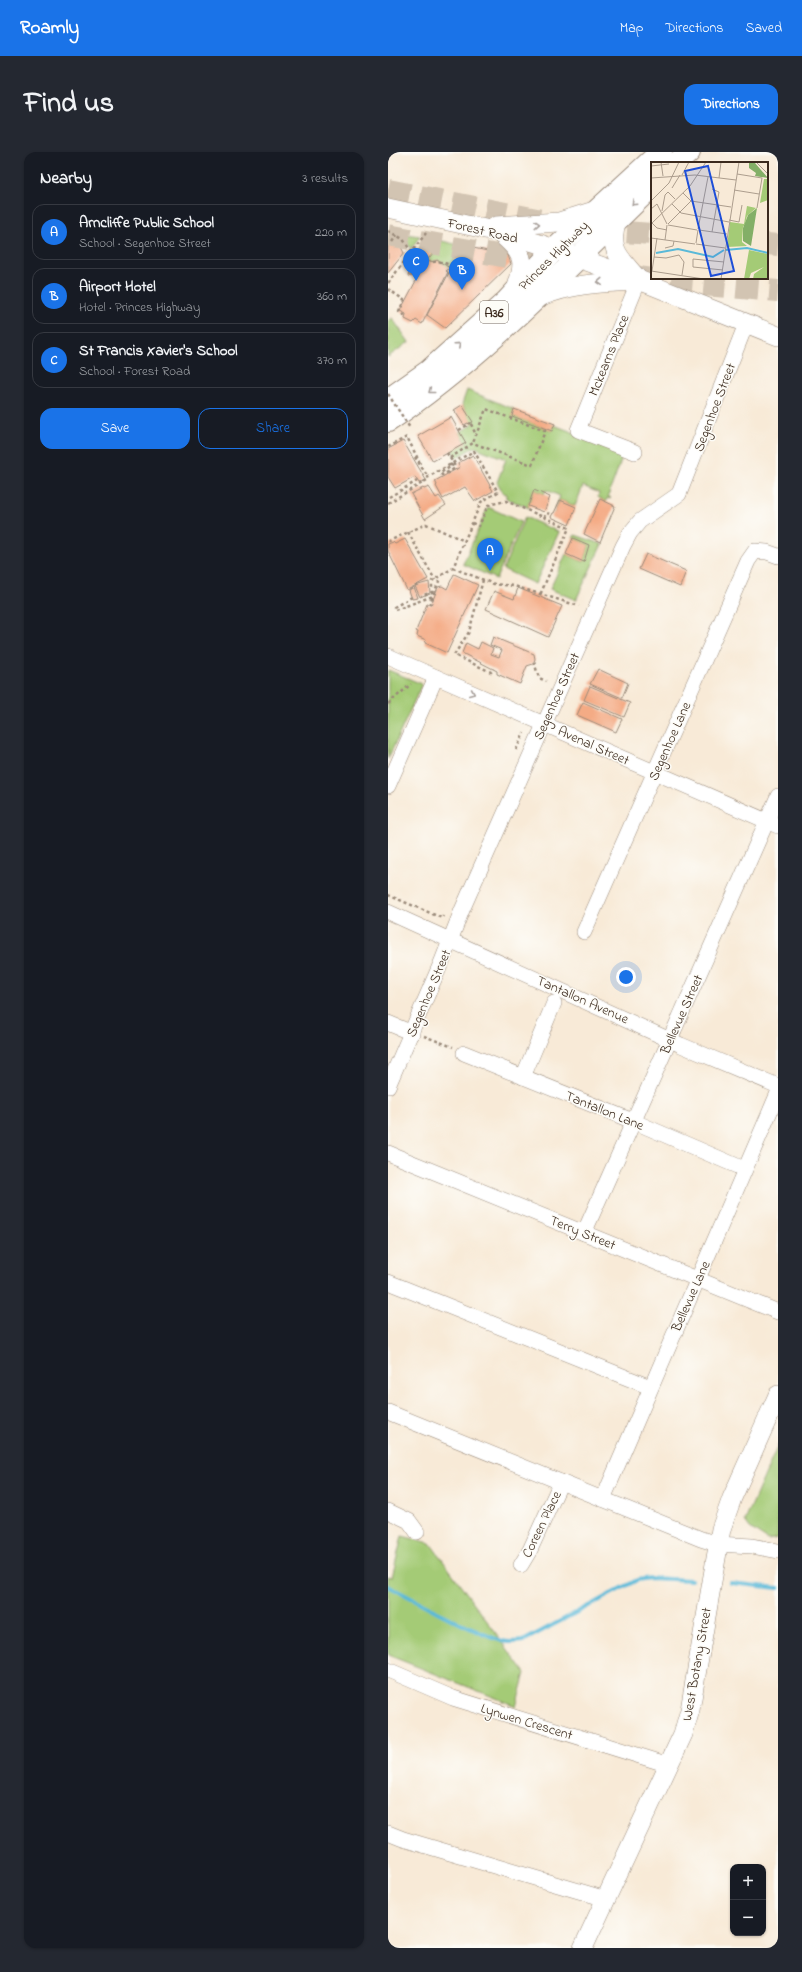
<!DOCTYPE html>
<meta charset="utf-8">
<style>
:root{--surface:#171b24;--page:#242831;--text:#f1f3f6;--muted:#9ea1a6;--line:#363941;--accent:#1a73e8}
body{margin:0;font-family:"Indie Flower",sans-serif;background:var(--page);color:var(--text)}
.controls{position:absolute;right:12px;bottom:12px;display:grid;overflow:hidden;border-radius:8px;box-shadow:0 1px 3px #0004}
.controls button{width:36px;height:36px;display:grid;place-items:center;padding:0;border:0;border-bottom:1px solid var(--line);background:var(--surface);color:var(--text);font:20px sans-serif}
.you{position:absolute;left:238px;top:825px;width:14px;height:14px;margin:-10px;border:3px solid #fff;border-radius:50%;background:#1a73e8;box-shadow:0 0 0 6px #1a73e833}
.badge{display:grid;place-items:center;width:26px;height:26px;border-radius:50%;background:var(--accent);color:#fff;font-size:13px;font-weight:700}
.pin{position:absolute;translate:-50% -33px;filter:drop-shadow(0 1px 2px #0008)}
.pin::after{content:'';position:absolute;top:21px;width:14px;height:12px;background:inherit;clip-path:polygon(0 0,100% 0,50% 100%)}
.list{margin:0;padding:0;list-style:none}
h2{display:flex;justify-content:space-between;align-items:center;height:52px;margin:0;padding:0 16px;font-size:17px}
h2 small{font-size:13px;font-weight:400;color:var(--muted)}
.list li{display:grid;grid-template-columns:26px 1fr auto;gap:12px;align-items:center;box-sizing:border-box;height:56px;margin:0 8px 8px;padding:0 8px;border:1px solid var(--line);border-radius:12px}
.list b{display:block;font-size:15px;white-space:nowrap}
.list p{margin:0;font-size:13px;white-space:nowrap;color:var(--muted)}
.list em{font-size:13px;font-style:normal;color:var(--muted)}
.actions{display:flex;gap:8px;padding:12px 16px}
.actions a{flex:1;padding:9px 0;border:1px solid var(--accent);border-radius:12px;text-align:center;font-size:14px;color:var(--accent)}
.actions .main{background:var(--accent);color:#fff}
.map{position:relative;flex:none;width:390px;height:1796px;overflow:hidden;border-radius:12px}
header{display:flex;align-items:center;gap:24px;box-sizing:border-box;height:56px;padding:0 20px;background:var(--accent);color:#fff}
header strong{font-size:19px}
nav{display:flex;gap:22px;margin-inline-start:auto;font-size:14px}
.intro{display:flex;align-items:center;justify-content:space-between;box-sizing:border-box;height:96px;padding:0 24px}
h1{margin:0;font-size:28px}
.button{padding:10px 18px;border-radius:12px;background:var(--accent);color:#fff;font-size:14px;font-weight:700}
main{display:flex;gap:24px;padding:0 24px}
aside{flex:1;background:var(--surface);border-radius:12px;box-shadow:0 1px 3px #0004}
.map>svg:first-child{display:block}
.green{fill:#a4cb76;stroke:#707a4a}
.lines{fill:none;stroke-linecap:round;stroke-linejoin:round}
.stream{stroke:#5ab9d8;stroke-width:4}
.building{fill:#f4ab85}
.highway-tunnel{stroke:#d2c4b2;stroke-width:22;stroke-dasharray:22 11;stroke-linecap:butt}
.minor-casing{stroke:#9a8a7a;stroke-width:16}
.major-casing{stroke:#9a8a7a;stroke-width:20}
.highway-casing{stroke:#9a8a7a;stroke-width:24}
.path{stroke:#9a8a7a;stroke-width:2.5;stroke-dasharray:3 3;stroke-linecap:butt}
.minor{stroke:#fff;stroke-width:15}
.major{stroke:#fff;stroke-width:19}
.highway{stroke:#fff;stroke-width:22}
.path-bridge{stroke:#9a8a7a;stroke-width:2.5;stroke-dasharray:3 3;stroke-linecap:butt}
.oneway{stroke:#a79f9a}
.labels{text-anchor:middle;stroke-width:3;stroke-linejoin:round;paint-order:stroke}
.shield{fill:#fdfcf7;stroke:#75695f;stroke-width:1}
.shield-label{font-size:13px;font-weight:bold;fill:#3b2a1e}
.street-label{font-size:14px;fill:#3b2a1e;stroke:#fdfcf7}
.inset-river{fill:none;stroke:#5ab9d8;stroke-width:2}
.inset-road{fill:none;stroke:#ac9d8d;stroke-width:1}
.view{fill:#1d4ed8;fill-opacity:0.15;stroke:#1d4ed8;stroke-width:2}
.inset-edge{fill:none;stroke:#3b2a1e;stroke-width:2}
</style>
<header>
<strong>Roamly</strong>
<nav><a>Map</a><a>Directions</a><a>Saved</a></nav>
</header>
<div class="intro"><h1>Find us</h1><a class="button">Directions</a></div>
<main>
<aside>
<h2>Nearby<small>3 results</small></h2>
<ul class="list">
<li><span class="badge">A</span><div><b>Arncliffe Public School</b><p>School · Segenhoe Street</p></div><em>220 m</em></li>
<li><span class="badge">B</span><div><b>Airport Hotel</b><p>Hotel · Princes Highway</p></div><em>360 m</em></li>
<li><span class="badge">C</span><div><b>St Francis Xavier's School</b><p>School · Forest Road</p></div><em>370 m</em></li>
</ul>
<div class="actions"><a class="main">Save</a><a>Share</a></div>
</aside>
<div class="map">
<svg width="390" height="1796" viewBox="0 0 390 1796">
<rect width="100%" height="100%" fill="#fdfcf7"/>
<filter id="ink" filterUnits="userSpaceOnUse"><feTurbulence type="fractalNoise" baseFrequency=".025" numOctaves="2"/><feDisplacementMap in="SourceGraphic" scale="8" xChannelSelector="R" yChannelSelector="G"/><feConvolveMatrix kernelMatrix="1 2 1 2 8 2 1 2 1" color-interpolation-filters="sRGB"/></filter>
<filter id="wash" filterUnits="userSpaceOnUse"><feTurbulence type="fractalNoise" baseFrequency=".012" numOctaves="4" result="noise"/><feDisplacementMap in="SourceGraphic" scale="16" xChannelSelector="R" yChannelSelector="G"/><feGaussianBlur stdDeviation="0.9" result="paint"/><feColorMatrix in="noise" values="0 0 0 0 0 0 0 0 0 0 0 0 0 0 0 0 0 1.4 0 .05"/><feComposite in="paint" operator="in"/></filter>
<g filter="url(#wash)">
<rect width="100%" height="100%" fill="#f8ead7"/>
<g class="green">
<polygon points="17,82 32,84 23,97 15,85"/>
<polygon points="39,85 74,94 62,116 49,108 46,110 39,108 33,119 22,114"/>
<polygon points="4,166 21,190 0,205 0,169"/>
<polygon points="79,238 126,257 125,264 164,279 166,273 236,300 220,344 223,346 222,347 219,346 218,350 210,345 211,341 195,334 187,354 172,348 166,361 172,344 158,338 156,342 146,338 140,354 141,356 118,346 118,341 116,342 109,330 118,307 86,295 68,306 64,298 78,291 72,280 85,272 74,252"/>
<polygon points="100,355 133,370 108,427 75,412"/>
<polygon points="137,365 171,380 147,432 115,417"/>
<polygon points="187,383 214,392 188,448 162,437 178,402 196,410 201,393 185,386"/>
<polygon points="0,518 34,532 0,607"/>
<polygon points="390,1293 390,1386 380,1388 362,1376 357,1369"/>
<polygon points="14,1384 42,1391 137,1521 128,1554 0,1503 0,1424 4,1425"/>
</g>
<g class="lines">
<g class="stream">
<polyline points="343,1431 390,1436"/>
<path d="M0 1434C36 1452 75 1476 114 1489 121 1491 128 1490 135 1489L249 1428 262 1426 303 1428"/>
</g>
</g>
<g id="blocks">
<g class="building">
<polygon points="0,88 13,95 16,101 0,121"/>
<polygon points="41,91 50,96 39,108 46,110 49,108 62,116 58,119 60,120 34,172 28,168 25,171 17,167 18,162 12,159 39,108 35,98 39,96"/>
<polygon points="75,94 120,103 123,112 57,176 39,163"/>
<polygon points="34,100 37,108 31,107 26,110"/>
<polygon points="37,109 33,115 29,124 20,124 25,111"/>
<polygon points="74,253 85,270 81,272 80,271 76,273 66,258"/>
<polygon points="126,257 167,272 164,279 124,264"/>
<polygon points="63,265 78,291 45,309 30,284"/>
<polygon points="15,289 38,328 31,331 27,325 7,336 0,325 0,297"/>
<polygon points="85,303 105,339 87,349 77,335 55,347 48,334 49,333 47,329 72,315 70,311"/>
<polygon points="41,335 48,346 51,344 58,353 37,367 23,342 35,336 36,337"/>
<polygon points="146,338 162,345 156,360 140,354"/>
<polygon points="212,347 227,354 212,390 196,382"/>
<polygon points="172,348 188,355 181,373 163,365 165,361 166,361"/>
<polygon points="185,386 201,393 196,410 178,402"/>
<polygon points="17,387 40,427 19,438 0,399 0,392 5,390 7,392"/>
<polygon points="258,402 298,419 292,435 251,417"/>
<polygon points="66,422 90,433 59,501 37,491 38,488 29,484 30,480 28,479 39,452 43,453 50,435 54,434 59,437"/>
<polygon points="41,430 42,441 32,445 27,434"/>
<polygon points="26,435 30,446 24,447 21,438"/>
<polygon points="130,436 174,454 160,485 98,457 106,439 126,447"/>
<polygon points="105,485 146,502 147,507 145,512 139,514 132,532 109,522 109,519 74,501 78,491 90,497 93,490 105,496 103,502 111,505 114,498 102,493"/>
<polygon points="210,517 240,531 234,546 202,532"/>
<polygon points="202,534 242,551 236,565 196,548"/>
<polygon points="195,550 234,567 228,580 189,563"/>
</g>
</g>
</g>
<g filter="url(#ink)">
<use href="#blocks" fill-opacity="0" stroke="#9a8a7a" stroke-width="1"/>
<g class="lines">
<g class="highway-tunnel">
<polyline points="0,38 158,69"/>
<polyline points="206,78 264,82"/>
<polyline points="0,83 152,111"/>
<polyline points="379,92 390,93"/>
<polyline points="250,125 303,132 390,139"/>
</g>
<g class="minor-casing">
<g id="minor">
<polyline points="247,300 190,278 251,128"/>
<polyline points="0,504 390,674"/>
<polyline points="0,634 48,525"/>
<polyline points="0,760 293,893 390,934"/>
<polyline points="196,780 360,409 367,399 379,400 390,404"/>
<polyline points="0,871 24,881"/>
<polyline points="76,901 247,970 356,1017"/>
<polyline points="135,925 166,851"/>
<polyline points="0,934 54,809 74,758 235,394 242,381 252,369 291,342 358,172"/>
<polyline points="0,1001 390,1160"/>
<polyline points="196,1081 390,644"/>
<polyline points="0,1130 262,1235"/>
<polyline points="0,1260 313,1387 329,1392 364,1394 390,1399"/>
<polyline points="215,1347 390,941"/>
<polyline points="0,1359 21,1369 29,1380"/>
<polyline points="133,1413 142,1398 173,1330"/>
<polyline points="0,1518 65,1546 281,1613"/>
<polyline points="0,1681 15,1687 218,1747"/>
</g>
</g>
<g class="major-casing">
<g id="major">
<polyline points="0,56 111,80 152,92 251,128 390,184"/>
<path d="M229 67C220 97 230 104 249 126"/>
<polyline points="108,74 171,70 209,58"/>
<path d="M113 82C139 104 137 110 127 141"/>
<path d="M151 145C183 132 209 131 244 129"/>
<polyline points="195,1796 295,1582 302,1558 333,1377 344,1346 390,1243"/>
</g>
</g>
<g class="highway-casing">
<g id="highway">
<polyline points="289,11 301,0"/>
<polyline points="0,248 41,219 119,149 167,97 273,0"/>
<path d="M0 269C98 203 179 115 264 34"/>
</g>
</g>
<g class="path">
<polyline points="0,79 15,87 24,101"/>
<polyline points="4,90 9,83"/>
<polyline points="45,110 50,109 63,113"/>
<polyline points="0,131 38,81"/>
<polyline points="0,137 16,148 11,160 17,164"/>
<polyline points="83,272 88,283"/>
<polyline points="71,278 83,271"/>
<polyline points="0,295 19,285 32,311"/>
<polyline points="59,301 68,316"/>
<polyline points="27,305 40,325"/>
<polyline points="62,306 85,291 144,313 157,279 98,257 85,291"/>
<polyline points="62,312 64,314 52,321 54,323 68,316 69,317"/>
<polyline points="1,345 29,329"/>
<polyline points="0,351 41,327 40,325 86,299 110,340 93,350 65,416 44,429 44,440 33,444"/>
<polyline points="156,366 159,361 164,363"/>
<polyline points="84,371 91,374 100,353 118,349 181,376 152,443"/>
<polyline points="20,380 47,428"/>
<polyline points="0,388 1,389 38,372 77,389"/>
<polyline points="65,416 106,432 126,434 191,454"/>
<polyline points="95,428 81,480 66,503 103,520 106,517"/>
<polyline points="24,445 6,455 7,458 45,444"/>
<polyline points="41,453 51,429 51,426"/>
<polyline points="146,510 151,526 158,529"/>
<polyline points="0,552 23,532"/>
<polyline points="128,598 136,581"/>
<polyline points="0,743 54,766 55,764"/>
<polyline points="36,884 65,895"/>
</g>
<use href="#minor" class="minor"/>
<use href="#major" class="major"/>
<use href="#highway" class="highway"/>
<polyline class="path-bridge" points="0,242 22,276"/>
</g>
<defs><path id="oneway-chevron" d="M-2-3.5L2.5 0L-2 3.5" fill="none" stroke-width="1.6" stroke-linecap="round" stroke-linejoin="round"/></defs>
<g class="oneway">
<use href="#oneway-chevron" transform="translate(246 51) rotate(137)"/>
<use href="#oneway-chevron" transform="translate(149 72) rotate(-3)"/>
<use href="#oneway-chevron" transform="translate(212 130) rotate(177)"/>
<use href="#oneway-chevron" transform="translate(70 193) rotate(-42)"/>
<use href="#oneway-chevron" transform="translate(43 239) rotate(142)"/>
<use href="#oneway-chevron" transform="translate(84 541) rotate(23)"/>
</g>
</g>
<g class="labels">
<rect class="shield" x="92" y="149" width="28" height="22" rx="3"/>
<g class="shield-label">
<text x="106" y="165">A36</text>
</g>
<g class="street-label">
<text transform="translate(95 78) rotate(13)" y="5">Forest Road</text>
<text transform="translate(165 103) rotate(-45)" y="5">Princes Highway</text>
<text transform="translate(220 203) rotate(-68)" y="5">Mckearns Place</text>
<text transform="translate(326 255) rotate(-69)" y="5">Segenhoe Street</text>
<text transform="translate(168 544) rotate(-66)" y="5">Segenhoe Street</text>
<text transform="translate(281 589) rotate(-66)" y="5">Segenhoe Lane</text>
<text transform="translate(206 593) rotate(24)" y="5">Avenal Street</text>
<text transform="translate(40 841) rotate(-67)" y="5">Segenhoe Street</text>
<text transform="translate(195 847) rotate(24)" y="5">Tantallon Avenue</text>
<text transform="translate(293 862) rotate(-66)" y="5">Bellevue Street</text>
<text transform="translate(217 958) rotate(22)" y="5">Tantallon Lane</text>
<text transform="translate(195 1080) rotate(22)" y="5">Terry Street</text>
<text transform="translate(302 1144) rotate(-66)" y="5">Bellevue Lane</text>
<text transform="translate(153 1372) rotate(-64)" y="5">Coreen Place</text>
<text transform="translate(308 1512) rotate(-80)" y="5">West Botany Street</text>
<text transform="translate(139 1569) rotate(17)" y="5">Lynwen Crescent</text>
</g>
</g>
<g transform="translate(263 10)">
<rect width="117" height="117" fill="#f8ead7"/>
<path d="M113 17H117V38L109 41ZM96 44 105 46 96 54 94 62 92 65 91 80 96 84 76 85 79 60 93 62ZM98 88 117 92V117H102L103 112 113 105 100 111 98 117H93Z" fill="#a4cb76"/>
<path d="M98 0 104 1 117 16 104 14 105 11 98 6ZM106 46 100 84 92 79V66L97 53Z" fill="#83af67"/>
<path class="inset-river" d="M75 88 96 86 117 91M5 91 27 87 62 95 73 88"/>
<path class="inset-road" d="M10 0 12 14M105 0 117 12M0 4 18 2M86 12 111 16 106 46M31 13 38 0M0 16 44 13 85 18M68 16 70 0M21 26 29 13M83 28 108 32M32 31 40 39 80 45M14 33 17 30 24 37M0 39 18 21 28 0M21 42 30 51 78 60M0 47 6 42 16 62M11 49 14 33M78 58 88 60 91 43M1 61 6 66 16 68M0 62 39 24 55 0M17 62 40 39M17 63 46 68M47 67 57 15M48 68 76 72M61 70 68 30 61 27M0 76 44 82M14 78 16 63M45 81 47 68M45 82 74 86M14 86 22 84 23 79M3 95 15 96 28 93 33 100 31 113M72 108 42 105V97L73 100M0 109 53 117M1 109 6 76M70 117 88 0"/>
<path class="view" d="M57 4 83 109 60 114 34 9Z"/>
<rect width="117" height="117" class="inset-edge"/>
</g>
</svg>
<div class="controls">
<button>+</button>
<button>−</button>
</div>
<div class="you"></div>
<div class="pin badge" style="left:102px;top:419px">A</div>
<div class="pin badge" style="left:74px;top:138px">B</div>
<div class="pin badge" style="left:28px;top:129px">C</div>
</div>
</main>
